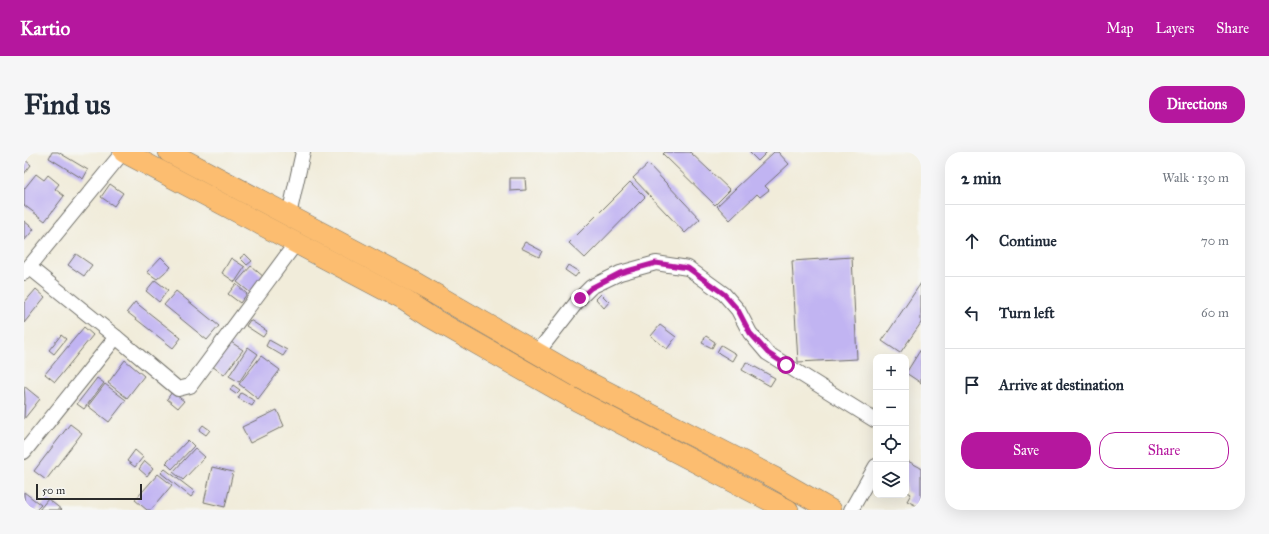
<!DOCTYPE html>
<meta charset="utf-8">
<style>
:root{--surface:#fff;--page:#f6f6f7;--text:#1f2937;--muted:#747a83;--line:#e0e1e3;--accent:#b5179e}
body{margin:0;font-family:"IM FELL Great Primer",serif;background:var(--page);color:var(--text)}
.controls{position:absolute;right:12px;bottom:12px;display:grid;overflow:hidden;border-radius:8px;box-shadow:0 4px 16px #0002}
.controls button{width:36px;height:36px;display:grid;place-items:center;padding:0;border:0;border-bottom:1px solid var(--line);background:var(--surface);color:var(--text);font:20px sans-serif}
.scale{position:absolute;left:12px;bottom:10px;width:106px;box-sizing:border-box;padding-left:4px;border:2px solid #2b2b2b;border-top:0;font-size:11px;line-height:14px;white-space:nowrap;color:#2b2b2b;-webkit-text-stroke:3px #f6f6f2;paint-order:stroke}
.stop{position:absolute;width:12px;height:12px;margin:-9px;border:3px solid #b5179e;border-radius:50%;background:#fff}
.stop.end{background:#b5179e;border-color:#fff;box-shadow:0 1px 4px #0008}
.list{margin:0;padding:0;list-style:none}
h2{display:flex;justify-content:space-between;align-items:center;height:52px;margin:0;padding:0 16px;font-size:17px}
h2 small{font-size:13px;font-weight:400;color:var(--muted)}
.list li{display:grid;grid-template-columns:26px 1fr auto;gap:12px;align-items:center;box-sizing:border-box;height:72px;padding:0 16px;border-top:1px solid var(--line)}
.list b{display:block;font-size:15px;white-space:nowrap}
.list em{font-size:13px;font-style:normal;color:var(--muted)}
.actions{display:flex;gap:8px;padding:12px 16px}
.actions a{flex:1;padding:9px 0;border:1px solid var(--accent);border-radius:16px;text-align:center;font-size:14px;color:var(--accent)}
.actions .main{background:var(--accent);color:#fff}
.icon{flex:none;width:22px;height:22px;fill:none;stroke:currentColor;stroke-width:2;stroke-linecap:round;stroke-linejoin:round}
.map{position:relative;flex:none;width:897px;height:358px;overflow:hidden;border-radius:16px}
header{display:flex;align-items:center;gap:24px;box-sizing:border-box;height:56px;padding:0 20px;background:var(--accent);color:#fff}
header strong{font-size:19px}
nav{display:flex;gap:22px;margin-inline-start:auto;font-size:14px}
.intro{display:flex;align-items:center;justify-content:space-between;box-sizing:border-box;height:96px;padding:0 24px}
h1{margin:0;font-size:28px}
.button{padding:10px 18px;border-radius:16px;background:var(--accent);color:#fff;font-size:14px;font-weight:700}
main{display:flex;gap:24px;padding:0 24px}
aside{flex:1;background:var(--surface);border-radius:16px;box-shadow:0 4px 16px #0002}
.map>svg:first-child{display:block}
.building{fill:#c1b4f2}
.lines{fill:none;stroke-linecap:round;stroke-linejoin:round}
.minor-casing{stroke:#706f68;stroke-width:16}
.highway-casing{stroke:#706f68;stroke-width:22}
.minor{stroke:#fff;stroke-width:14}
.highway{stroke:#fcbd6f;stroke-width:21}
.route{stroke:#b5179e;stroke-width:5}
</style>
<header>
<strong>Kartio</strong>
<nav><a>Map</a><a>Layers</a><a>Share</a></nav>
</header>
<div class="intro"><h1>Find us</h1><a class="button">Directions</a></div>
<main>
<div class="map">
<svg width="897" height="358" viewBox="0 0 897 358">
<rect width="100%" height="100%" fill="#f6f6f2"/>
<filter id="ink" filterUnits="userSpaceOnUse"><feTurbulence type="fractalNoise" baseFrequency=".025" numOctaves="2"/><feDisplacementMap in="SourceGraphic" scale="8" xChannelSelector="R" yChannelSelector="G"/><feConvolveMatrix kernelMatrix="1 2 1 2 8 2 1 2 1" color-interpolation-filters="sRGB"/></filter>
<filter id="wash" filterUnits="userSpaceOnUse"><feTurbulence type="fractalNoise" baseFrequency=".012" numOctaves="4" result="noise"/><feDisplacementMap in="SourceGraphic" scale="16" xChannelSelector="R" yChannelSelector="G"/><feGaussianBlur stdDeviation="0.9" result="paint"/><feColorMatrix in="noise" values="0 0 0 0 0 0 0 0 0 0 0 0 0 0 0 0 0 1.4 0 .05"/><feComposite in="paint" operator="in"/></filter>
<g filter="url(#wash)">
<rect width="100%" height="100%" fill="#f1ecda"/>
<g id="blocks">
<g class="building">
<polygon points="28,0 34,0 64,18 59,27 25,6"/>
<polygon points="641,0 666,0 706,38 691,53 639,2"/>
<polygon points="725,0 743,0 734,9"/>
<polygon points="750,0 754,0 765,12 741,34 745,38 736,45 733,42 706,68 693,54"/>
<polygon points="0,7 7,13 0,22"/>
<polygon points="624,12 676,67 661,81 609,26"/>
<polygon points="12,22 20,28 24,23 35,32 31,37 40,44 21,69 0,53 0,37"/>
<polygon points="486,26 501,26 502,38 486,39"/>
<polygon points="606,30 621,45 561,106 545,91"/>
<polygon points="86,32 99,41 90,54 77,45"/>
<polygon points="0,69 10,77 0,89"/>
<polygon points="501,90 518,99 515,105 497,96"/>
<polygon points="52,102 68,113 60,124 44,113"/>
<polygon points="221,102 228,109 223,113 216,106"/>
<polygon points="137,105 147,115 133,127 123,120"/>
<polygon points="828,105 833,207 774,210 768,109"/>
<polygon points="207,106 221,115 211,130 198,121"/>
<polygon points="544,113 555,120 551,125 541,118"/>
<polygon points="227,114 241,126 228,142 213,130"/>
<polygon points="131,128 144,138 135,150 122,139"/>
<polygon points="897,131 897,171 876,201 858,189"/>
<polygon points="212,132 223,142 216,151 204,142"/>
<polygon points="12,137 21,145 0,171 0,151"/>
<polygon points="152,139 195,174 183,188 140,153"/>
<polygon points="577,142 585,150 580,156 572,147"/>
<polygon points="111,150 157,186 149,196 103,160"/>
<polygon points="226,168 243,179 239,185 222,174"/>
<polygon points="636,173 652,185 643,197 627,184"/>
<polygon points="60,175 69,183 31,230 21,222"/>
<polygon points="37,183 42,187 30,202 25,198"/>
<polygon points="682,184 691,190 688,196 678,191"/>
<polygon points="245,188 263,198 259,204 242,194"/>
<polygon points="207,190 219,198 200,223 188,214"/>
<polygon points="697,193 712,202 708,209 693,200"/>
<polygon points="224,195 234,202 215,230 205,224"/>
<polygon points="897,197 897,231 882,221"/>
<polygon points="237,204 256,218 234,247 215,232"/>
<polygon points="101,208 120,224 103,246 84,231"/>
<polygon points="722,210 751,226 746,234 718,218"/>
<polygon points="73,226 80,231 60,257 53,252"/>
<polygon points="81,232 102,248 85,270 64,254"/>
<polygon points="209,233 216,238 212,242 206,238"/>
<polygon points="0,234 16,247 0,267 1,247"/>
<polygon points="148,240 160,249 154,256 143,247"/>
<polygon points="217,241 231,249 228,254 214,246"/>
<polygon points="253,258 260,274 226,291 218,275"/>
<polygon points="46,272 58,281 22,328 10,319"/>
<polygon points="179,273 186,278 182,283 175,278"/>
<polygon points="164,288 170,294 148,317 142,311"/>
<polygon points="171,296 181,305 159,328 149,320"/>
<polygon points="111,298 119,305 111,315 103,309"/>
<polygon points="882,308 897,316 897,356 883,349 887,342 882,339"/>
<polygon points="121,309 129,316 123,324 115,317"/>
<polygon points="188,315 209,320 201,355 180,350"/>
<polygon points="141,317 171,340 167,345 137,321"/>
<polygon points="134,322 148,333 127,358 123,358 111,348"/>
<polygon points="0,340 17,353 12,358 7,358 2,353 0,355"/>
<polygon points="24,347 38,358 15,358"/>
</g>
</g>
</g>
<g filter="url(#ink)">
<use href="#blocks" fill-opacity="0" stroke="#706f68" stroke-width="1"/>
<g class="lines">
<g class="minor-casing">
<g id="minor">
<polyline points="265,63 279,0"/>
<polyline points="5,115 92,185 154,237 166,234 272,91"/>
<polyline points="0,121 99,0"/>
<polyline points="513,201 556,146 567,135 596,121 632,111 664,116 700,142 714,158 726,181 743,201 852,269"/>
<polyline points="0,300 92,185"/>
<polyline points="827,358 852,314"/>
</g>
</g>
<g class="highway-casing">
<g id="highway">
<polyline points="100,0 380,148 406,165 550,247 764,358"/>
<polyline points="145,0 390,130 556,226 751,326 807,358"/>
</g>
</g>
<use href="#minor" class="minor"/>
<use href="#highway" class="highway"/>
</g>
</g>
<g class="lines" filter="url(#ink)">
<polyline class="route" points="556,146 567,136 596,121 632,111 664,116 700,142 714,158 726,181 744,201 762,213"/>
</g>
</svg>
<div class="controls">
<button>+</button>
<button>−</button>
<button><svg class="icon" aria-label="locate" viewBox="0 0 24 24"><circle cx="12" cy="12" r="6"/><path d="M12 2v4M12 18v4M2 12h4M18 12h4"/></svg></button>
<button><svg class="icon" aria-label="layers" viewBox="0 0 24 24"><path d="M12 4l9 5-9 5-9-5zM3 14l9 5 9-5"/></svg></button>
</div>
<div class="scale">50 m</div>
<div class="stop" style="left:762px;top:213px"></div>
<div class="stop end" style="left:556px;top:146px"></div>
</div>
<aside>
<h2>2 min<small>Walk · 130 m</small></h2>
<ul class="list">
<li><svg class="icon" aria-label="ahead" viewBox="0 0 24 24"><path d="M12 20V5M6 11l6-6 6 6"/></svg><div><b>Continue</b></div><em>70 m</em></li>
<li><svg class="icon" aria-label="left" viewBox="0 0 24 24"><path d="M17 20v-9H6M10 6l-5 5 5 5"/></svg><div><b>Turn left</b></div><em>60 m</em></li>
<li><svg class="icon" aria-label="arrive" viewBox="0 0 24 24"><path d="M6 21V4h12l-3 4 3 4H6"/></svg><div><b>Arrive at destination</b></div></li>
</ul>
<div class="actions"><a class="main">Save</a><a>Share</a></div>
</aside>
</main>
